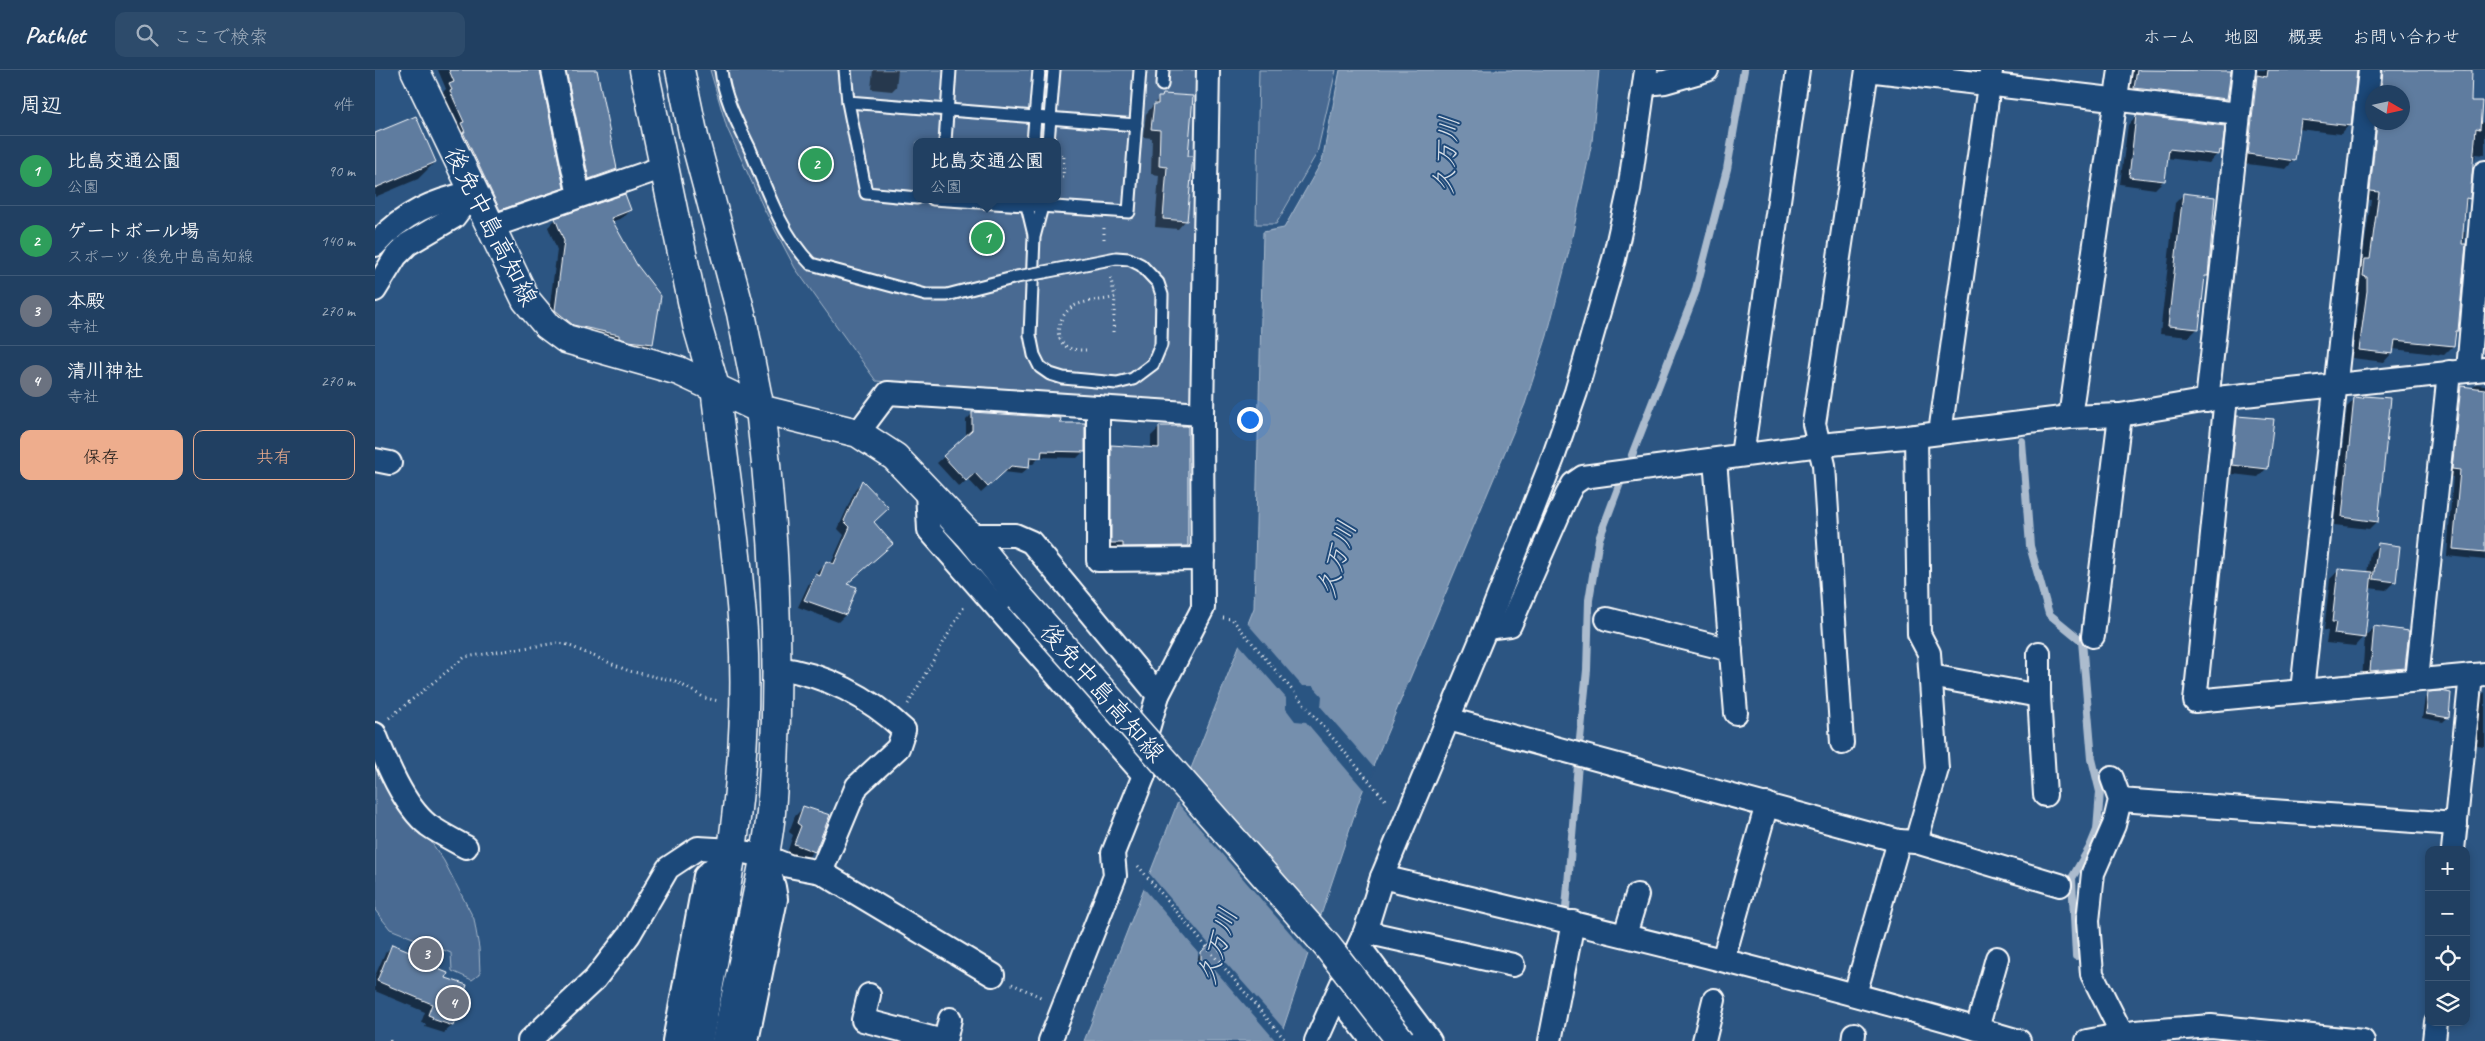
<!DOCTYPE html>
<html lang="ja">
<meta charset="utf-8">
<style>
:root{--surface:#214062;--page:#2d4b6b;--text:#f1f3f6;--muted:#a2afbe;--line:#3e5977;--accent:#eead8d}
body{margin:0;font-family:Caveat,"Klee One",sans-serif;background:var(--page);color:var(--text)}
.controls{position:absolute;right:15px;bottom:15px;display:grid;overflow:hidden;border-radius:10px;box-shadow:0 2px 8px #0003}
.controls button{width:45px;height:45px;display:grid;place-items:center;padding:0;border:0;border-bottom:1px solid var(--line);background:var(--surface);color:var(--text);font:25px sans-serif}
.compass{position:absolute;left:1990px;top:15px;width:45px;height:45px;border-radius:50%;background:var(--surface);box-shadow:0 2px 8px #0003;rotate:99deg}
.you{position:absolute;left:874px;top:349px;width:18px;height:18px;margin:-12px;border:4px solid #fff;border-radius:50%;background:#1a73e8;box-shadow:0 0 0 8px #1a73e833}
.badge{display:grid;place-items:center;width:32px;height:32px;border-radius:50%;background:var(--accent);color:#fff;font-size:16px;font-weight:700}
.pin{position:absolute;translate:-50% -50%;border:2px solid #fff;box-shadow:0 1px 5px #0006}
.popup{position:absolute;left:538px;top:68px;width:148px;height:65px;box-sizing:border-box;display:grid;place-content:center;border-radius:10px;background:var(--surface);filter:drop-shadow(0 1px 4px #0005);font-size:16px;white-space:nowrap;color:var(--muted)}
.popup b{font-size:19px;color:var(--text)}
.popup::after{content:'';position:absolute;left:50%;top:100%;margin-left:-10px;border:10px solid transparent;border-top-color:var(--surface)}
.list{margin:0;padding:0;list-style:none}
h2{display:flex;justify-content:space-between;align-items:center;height:65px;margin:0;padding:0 20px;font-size:21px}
h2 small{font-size:16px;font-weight:400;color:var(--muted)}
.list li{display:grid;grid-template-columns:32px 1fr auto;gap:15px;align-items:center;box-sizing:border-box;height:70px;padding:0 20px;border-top:1px solid var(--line)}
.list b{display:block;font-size:19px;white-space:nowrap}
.list p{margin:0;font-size:16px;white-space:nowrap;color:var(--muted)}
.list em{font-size:16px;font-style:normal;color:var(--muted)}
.actions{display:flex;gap:10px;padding:15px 20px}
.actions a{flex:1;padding:11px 0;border:1px solid var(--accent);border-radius:10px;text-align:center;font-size:18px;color:var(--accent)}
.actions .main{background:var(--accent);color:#111}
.icon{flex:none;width:28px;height:28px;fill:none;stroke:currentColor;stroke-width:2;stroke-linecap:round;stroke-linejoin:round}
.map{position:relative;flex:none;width:2110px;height:971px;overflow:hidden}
header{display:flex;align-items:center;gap:30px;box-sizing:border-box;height:70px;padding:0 25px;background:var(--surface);border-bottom:1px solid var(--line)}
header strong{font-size:24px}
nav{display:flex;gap:28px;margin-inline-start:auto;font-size:18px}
.search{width:350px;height:45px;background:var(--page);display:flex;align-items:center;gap:12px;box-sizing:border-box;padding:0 18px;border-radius:10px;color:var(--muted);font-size:19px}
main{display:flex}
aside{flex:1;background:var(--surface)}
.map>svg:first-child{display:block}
.green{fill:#486b92;stroke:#a4b5c8;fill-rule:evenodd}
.water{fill:#748fad;stroke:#acbcce}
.pier{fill:#2c5582}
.shadow{fill:#0007}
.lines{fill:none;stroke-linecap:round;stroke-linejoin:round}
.stream{stroke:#acbcce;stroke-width:8}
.building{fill:#5e7c9f;stroke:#fff}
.service-casing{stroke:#fff;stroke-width:15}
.minor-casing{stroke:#fff;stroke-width:26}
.tertiary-casing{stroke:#fff;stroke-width:31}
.secondary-casing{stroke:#fff;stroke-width:31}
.path{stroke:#fff;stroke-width:3;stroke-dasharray:1 4;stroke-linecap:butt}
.service{stroke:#1f4a7a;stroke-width:11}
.minor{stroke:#1f4a7a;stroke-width:22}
.tertiary{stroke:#1f4a7a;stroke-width:28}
.secondary{stroke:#1f4a7a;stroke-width:28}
.service-bridge-casing{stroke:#fff;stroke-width:15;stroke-linecap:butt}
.secondary-bridge-casing{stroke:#fff;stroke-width:31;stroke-linecap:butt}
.service-bridge{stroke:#1f4a7a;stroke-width:11}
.secondary-bridge{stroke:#1f4a7a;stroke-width:28}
.labels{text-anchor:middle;stroke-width:4;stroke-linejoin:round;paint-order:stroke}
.street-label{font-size:25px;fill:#fff;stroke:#1f4a7a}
.water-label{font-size:26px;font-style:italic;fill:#d5dde6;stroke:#1f4a7a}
</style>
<header>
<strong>Pathlet</strong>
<div class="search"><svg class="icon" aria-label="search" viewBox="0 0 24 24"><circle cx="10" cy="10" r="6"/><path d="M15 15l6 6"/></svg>ここで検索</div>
<nav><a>ホーム</a><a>地図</a><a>概要</a><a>お問い合わせ</a></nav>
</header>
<main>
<aside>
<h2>周辺<small>4件</small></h2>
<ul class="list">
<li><span class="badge" style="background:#2e9e5b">1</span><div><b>比島交通公園</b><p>公園</p></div><em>90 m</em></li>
<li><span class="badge" style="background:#2e9e5b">2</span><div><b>ゲートボール場</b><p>スポーツ · 後免中島高知線</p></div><em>140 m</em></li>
<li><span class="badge" style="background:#6b7280">3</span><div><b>本殿</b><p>寺社</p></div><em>270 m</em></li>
<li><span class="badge" style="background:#6b7280">4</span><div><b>清川神社</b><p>寺社</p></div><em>270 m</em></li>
</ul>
<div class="actions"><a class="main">保存</a><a>共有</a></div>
</aside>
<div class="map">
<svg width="2110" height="971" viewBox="0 0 2110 971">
<rect width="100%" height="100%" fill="#2c5582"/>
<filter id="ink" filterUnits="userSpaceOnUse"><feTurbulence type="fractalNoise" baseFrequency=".02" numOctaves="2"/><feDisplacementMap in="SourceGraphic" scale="10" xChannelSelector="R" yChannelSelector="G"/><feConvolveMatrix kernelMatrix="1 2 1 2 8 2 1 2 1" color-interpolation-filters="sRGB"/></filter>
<g filter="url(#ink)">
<g class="green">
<path d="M335 0H822L816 337 501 311 420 198 389 139 352 58ZM542 72H682V129H542Z"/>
<polygon points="884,0 961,0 942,83 901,154 881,154"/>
<polygon points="0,680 36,742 69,791 99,849 104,878 105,904 97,910 77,901 76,883 15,859 0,840"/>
</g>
<polygon class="water" points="965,0 1224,0 1217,72 1194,181 1172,266 1150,334 986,725 904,971 709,971 879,538 888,162 909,158 947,91"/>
<g class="pier">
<polygon points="871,552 927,616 938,616 947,626 946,637 1000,699 990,721 931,652 920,651 911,639 911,628 863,573"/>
<polygon points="814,697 946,852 935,886 801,731"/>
<polygon points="773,802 833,873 842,874 849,882 849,891 910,960 906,971 901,971 839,899 830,898 823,890 823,882 767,816"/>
</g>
<g class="shadow">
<polygon points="63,0 164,0 188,117 179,125 117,147 68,30 70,28 67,23 71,19"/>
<polygon points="179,0 222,0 240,99 232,107 206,116"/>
<polygon points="498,0 523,0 521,17 517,21 496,19"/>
<polygon points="1756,0 1850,0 1851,29 1843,37 1752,27"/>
<polygon points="1883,0 1982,0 1974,55 1966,64 1923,59 1919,90 1911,99 1865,93 1873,15 1882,6"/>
<polygon points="1996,0 2097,0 2094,32 2104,52 2110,53 2110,85 2101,84 2096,100 2088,162 2090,162 2082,261 2078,276 2069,285 2018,279 2017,283 2009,292 1977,288 1984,231 1984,215 1980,214 1982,198 1987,193 1996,130 1987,129 1998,52 2028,52 2028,22 1999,22"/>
<polygon points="784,28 812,87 811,150 803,159 780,157 784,105 776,104 777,68 768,67 771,44"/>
<polygon points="1761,46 1846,80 1834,93 1792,88 1789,110 1780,119 1745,114 1753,55"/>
<polygon points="0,64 60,92 43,109 0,127"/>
<polygon points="1808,125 1834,179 1823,258 1814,267 1785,264 1800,133"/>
<polygon points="255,140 247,148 236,152 276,274 268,282 173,249 182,180 173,157 181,149"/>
<polygon points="2101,314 2110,315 2110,490 2072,486 2078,407 2070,406 2079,324 2086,317 2097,318"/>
<polygon points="1980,329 2002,451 1994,459 1959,455 1972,337"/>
<polygon points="598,343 684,354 709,381 702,388 665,387 658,394 653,394 653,398 646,404 629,402 606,423 593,409 584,417 562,393 591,367 591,350"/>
<polygon points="1863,347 1892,398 1883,407 1849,403 1854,356"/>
<polygon points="785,357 811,476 803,484 728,481 728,385 737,377 776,379 776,366"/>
<polygon points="487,412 497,452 471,514 481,518 470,545 463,552 423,537 434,513 451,493 456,494 469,465 463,459 481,418"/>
<polygon points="2003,475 2020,511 2011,520 1994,518 1988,567 1980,576 1951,573 1953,561 1949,560 1955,509 1964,500 1992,503 1995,483"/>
<polygon points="1999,558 2029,598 2020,607 1987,610 1990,566"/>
<polygon points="2110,622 2110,677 2102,676 2106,626"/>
<polygon points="2054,624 2072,648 2068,652 2047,648 2050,628"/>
<polygon points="429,737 439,781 430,790 412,783 418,765 414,762 420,746"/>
<polygon points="43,872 58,898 70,909 77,956 69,963 50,957 51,954 46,953 50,942 0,921 0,906 10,883 18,875 34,882"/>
<polygon points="827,883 848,886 831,903 822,895 823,887"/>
</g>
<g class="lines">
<g class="stream">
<polyline points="1647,371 1655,476 1674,544 1707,571 1717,689 1725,722 1722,760 1715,777 1697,808 1701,886"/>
<polyline points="1257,385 1320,223 1352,99 1369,0"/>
<polyline points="1205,669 1212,600 1214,530 1224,469 1245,413"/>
<polyline points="1191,838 1203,694"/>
</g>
</g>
<g class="building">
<polygon points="74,0 165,0 189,118 125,140 88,62 90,62 86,53 89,52 75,21 77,20 74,14 79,12"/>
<polygon points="191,0 222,0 242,99 214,109"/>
<polygon points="1762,0 1856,1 1852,29 1759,18"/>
<polygon points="1893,0 1982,0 1976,56 1926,50 1920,91 1873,84 1882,5 1892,7"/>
<polygon points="2008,0 2097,0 2096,31 2107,31 2105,59 2101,58 2095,129 2091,128 2087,174 2091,174 2083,261 2081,261 2079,276 2020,270 2018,284 1984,280 1992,221 1992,207 1988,206 1990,189 1995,189 2004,122 1995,121 2002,52 2028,52 2028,22 2006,22"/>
<polygon points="788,24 818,26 813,86 818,86 812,151 788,149 792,97 784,96 785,60 776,59 779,34 783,34 783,27 787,27"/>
<polygon points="1761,45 1850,56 1847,81 1845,80 1844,85 1794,79 1790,111 1754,107"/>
<polygon points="41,46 61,92 0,118 0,63"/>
<polygon points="1808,123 1840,127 1833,206 1830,206 1824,259 1793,256"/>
<polygon points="250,124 256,140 236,148 262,195 286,226 278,274 254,271 244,268 244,265 198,255 180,240 189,171 180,148"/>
<polygon points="2086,316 2110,319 2110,482 2078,479 2085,400 2077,399"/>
<polygon points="1989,326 2016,328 2003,452 1967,447 1979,327 1988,328"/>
<polygon points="597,342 686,348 685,353 710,353 710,382 667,381 666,388 655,387 654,398 636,396 613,417 600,403 591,411 568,386 597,360"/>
<polygon points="1862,346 1899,349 1893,399 1857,395"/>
<polygon points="784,356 813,356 813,476 748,477 748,473 736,473 736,375 784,378"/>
<polygon points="487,410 514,438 499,452 518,474 472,514 482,517 471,545 429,530 441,504 445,506 451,491 459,494 475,457 469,451"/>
<polygon points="2003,473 2025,476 2021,512 1998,509"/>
<polygon points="1963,499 1997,502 1990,568 1959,564 1961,552 1957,552"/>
<polygon points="1999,556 2034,561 2030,598 1995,601"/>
<polygon points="2066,621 2076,623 2074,648 2051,644 2053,622"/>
<polygon points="428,736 455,745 440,782 419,774 426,756 422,753"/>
<polygon points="42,870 67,881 60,898 73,903 71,908 92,915 78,956 57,949 58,947 53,945 57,934 2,911 17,874 37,882"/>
<polygon points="836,873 850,886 836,900 826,890 826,882"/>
</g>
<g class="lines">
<g class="service-casing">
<g id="service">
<path d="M346 0C349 28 363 54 375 79 391 118 406 164 436 194L551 225H572L642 207"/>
<polyline points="470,0 473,32 761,55"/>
<polyline points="787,15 788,0"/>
<polyline points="473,32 491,123 542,128"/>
<polyline points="570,72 575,0"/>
<polyline points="658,72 664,0"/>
<polyline points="673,72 679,0"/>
<polyline points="558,129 754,142 765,0"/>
<polyline points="653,129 652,136 659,165"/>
<polyline points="669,202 741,188 754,189 766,195 783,213 787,225 786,275 778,294 758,309 742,313 688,308 675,304 665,297 659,285 655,265 659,167 669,129"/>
</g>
</g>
<g class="minor-casing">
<g id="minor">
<polyline points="178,0 204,126"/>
<polyline points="1492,0 1864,44"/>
<polyline points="1271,14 1290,12 1332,0"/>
<polyline points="115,157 289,97"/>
<path d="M0 175C28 143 58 131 98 122"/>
<polyline points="0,220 21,186 33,174 79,147 98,122"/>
<polyline points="2093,300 2110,102"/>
<polyline points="1851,327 1820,631 2110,604"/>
<polyline points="1832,331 1869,0"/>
<polyline points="723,337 723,490 828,489"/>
<polyline points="1695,347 1745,0"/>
<polyline points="483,363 513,323 827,344"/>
<polyline points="1565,363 1616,1"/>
<polyline points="1367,385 1423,0"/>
<polyline points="0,390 15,393"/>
<polyline points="1340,390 1361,643"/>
<polyline points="552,422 554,460 769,705"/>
<polyline points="594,465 640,465 656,472 783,625"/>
<polyline points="1232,549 1356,580"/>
<polyline points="1111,558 1135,555 1192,425 1198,414 1208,407 1445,375 1541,366 1695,347 1745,345 1851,327 2110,299"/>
<polyline points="1718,566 1745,345"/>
<path d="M402 598C450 604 494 627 529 660L523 678 482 716 446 802"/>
<polyline points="1556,606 1664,626 1664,583"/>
<polyline points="2042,610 2074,302"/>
<polyline points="1927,621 1995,0"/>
<polyline points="1664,626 1670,725"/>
<polyline points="1073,649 1524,771 1480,924"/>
<path d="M0 664C11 692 29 736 53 755 64 763 78 770 91 777"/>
<polyline points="1467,673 1449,395 1439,354 1492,0"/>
<polyline points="1737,708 1745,730 1739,755 1718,803 1713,851 1717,904 1747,964"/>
<polyline points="1745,730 2081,754"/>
<polyline points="1524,771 1541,772 1562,699 1554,583 1544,564 1541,366"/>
<polyline points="1541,772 1685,815"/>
<polyline points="2078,780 2096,605"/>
<path d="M1007 807C1220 858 1433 909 1644 971"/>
<polyline points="990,862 1138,895"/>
<polyline points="1250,865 1262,825"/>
<polyline points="984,876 1055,971"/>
<polyline points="1348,890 1392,734"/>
<polyline points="494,925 488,950 568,971"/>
<polyline points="963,926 998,971"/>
<polyline points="1602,959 1622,888"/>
<polyline points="154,971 220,909 254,865 293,798 323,778 358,780 389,786 414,796 446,802 618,905"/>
<polyline points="299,971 330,806 358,780"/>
<polyline points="372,971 401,829 399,817 389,786"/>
<polyline points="570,971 575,949"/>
<polyline points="675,971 740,806 738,783 769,705 772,662 783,625 828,538 827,344 833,0"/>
<polyline points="941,971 990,862 1007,807 1111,558 1178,388 1201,322 1239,189 1254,121 1271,0"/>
<polyline points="1175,971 1198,852"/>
<polyline points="1329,971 1339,930"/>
<polyline points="1478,971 1479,964"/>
<polyline points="1712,971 1760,962 1836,956 1988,971"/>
<polyline points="2059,971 2061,952"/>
</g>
</g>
<g class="tertiary-casing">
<g id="tertiary">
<path d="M323 971C350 836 376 700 368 561 363 480 349 398 340 317"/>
<path d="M351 971C362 921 373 870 383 820 388 794 394 768 396 742 407 607 401 473 385 339"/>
</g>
</g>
<g class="secondary-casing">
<g id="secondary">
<polyline points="40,0 151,230 172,255 191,269 304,301 385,339 483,363 520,387 594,465 645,528"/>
<polyline points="269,0 322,255 340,317"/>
<polyline points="305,0 319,67 366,243 385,339"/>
</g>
</g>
<g class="path">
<polyline points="682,107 688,107 689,84 687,84"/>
<polyline points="729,158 729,172"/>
<polyline points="738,262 740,227"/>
<path d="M711 280C705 280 697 280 692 277 675 267 686 241 701 235 712 230 728 231 740 227L735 206"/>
<polyline points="848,548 857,549 1012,732"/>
<polyline points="533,634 590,535"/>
<polyline points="14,648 90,587 182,573 190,574 254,601 300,611 330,628 344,631"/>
<polyline points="763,796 911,971"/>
<polyline points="637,914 668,928"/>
<polyline points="15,971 15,970"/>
</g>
<use href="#service" class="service"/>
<use href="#minor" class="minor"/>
<use href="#tertiary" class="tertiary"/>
<use href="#secondary" class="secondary"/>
<g class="service-bridge-casing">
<polyline id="service-bridge" points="642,207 669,202"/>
</g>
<g class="secondary-bridge-casing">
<polyline id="secondary-bridge" points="645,528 952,876 1026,971"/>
</g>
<use href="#service-bridge" class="service-bridge"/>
<use href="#secondary-bridge" class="secondary-bridge"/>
</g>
</g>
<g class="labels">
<g class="street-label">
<text transform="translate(117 156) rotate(63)" y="9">後免中島高知線</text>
<text transform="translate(728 622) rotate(49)" y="9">後免中島高知線</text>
</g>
<g class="water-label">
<text transform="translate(1071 85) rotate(-85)" y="9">久万川</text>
<text transform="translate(961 489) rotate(-73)" y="9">久万川</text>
<text transform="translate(842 876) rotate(-72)" y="9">久万川</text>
</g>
</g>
</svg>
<div class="controls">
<button>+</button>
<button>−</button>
<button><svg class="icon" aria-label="locate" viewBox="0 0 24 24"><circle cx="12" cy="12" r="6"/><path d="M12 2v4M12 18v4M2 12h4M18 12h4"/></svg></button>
<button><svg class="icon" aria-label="layers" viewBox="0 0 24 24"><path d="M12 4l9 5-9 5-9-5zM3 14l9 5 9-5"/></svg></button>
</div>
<svg class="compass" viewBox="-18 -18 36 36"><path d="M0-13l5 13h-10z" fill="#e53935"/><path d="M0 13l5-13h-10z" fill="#a2afbe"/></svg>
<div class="you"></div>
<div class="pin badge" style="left:612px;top:168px;background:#2e9e5b">1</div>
<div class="popup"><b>比島交通公園</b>公園</div>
<div class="pin badge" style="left:441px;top:94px;background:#2e9e5b">2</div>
<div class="pin badge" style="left:51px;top:884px;background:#6b7280">3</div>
<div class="pin badge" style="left:78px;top:933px;background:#6b7280">4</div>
</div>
</main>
